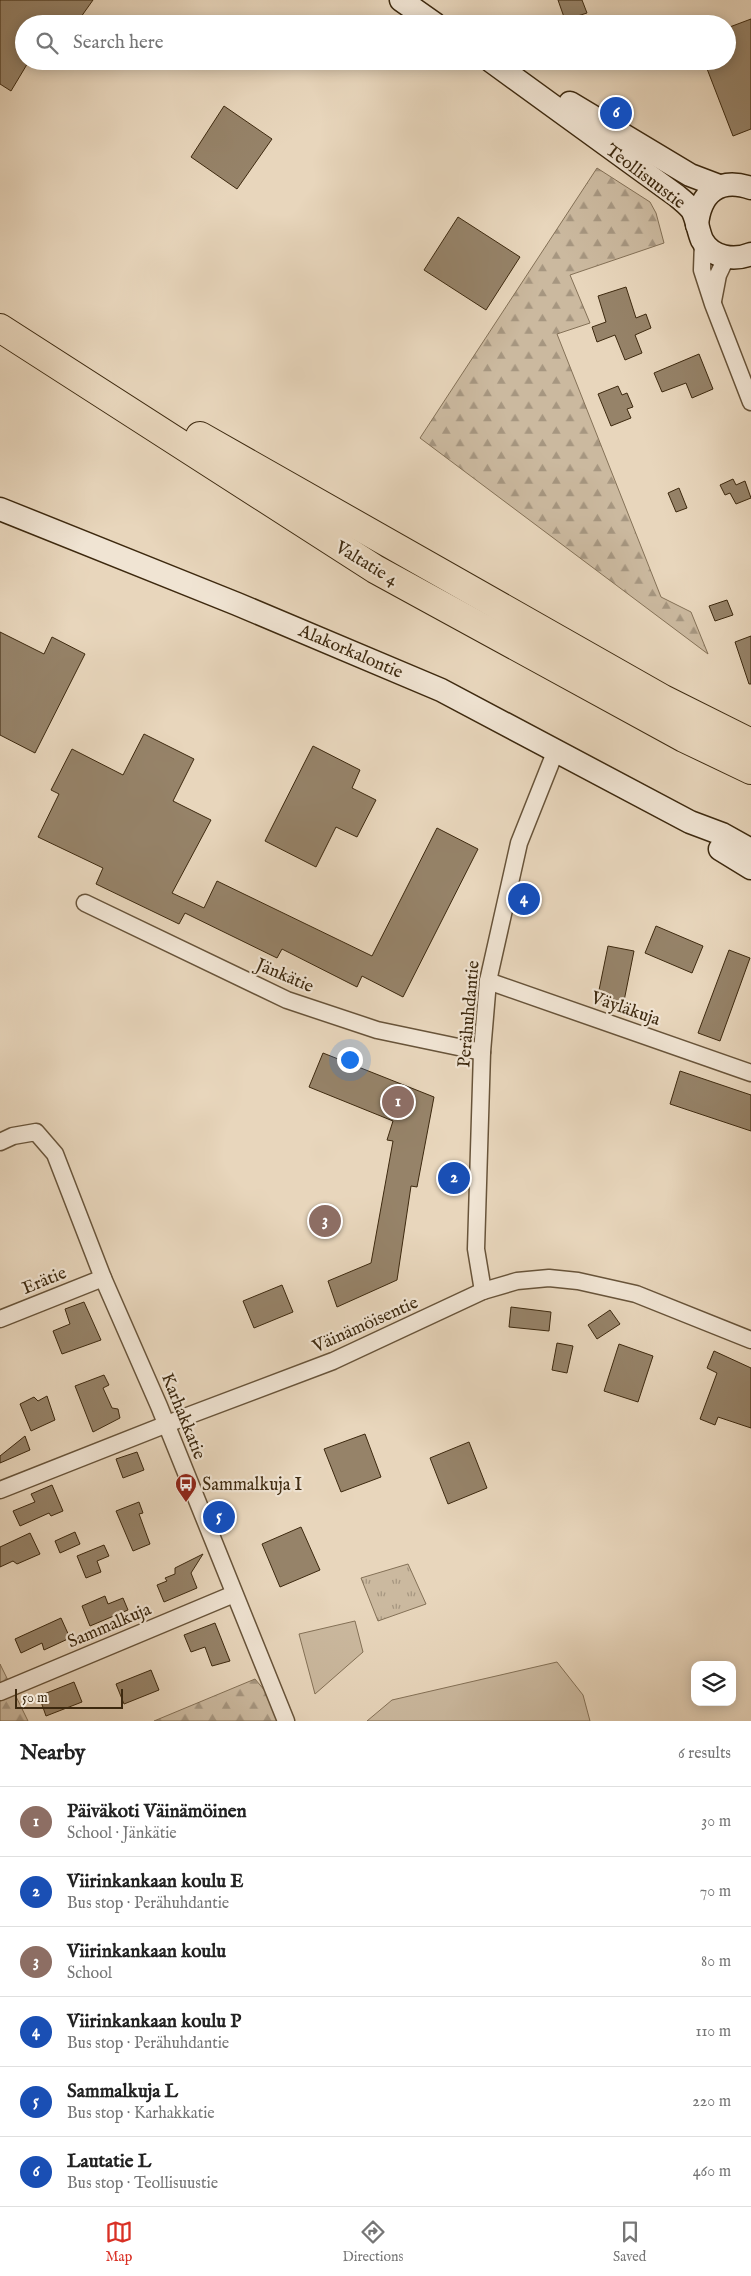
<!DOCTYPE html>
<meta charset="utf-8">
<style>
:root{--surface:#fff;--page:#f2f2f2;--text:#222;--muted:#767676;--line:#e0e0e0;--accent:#d93025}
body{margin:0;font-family:"IM FELL English",serif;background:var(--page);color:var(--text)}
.controls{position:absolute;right:15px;bottom:15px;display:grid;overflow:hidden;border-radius:10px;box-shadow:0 2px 12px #0003}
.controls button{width:45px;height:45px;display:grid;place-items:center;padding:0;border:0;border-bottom:1px solid var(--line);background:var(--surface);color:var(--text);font:25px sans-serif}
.scale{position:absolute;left:15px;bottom:12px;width:108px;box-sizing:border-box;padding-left:5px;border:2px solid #3d290f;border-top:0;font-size:14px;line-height:18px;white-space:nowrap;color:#3d290f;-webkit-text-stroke:4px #f0e4d3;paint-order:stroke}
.you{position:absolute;left:349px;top:1059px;width:18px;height:18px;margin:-12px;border:4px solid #fff;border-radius:50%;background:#1a73e8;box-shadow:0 0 0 8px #1a73e833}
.badge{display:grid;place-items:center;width:32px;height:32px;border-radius:50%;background:var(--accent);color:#fff;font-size:16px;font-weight:700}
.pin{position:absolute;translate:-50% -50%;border:2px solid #fff;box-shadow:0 1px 5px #0006}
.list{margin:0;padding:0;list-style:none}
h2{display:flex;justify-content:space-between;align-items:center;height:65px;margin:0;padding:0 20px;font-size:21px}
h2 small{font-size:16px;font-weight:400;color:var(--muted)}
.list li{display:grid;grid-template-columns:32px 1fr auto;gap:15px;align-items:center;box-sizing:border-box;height:70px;padding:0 20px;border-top:1px solid var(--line)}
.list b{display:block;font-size:19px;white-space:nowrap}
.list p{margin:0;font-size:16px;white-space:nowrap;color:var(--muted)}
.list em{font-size:16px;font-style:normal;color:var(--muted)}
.icon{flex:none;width:28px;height:28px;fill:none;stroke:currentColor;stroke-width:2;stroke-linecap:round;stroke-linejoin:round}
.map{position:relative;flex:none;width:751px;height:1721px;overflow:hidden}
.search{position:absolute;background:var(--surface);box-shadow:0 2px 12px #0003;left:15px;right:15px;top:15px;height:55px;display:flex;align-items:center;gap:12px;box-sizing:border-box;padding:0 18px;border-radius:28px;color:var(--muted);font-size:19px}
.sheet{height:485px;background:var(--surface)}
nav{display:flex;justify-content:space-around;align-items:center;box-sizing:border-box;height:70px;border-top:1px solid var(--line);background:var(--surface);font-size:14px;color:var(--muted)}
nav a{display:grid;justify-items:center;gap:2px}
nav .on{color:var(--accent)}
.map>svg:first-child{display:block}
.grass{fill:url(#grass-tufts);stroke:#847157}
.forest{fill:url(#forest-firs);stroke:#847157}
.pitch{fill:#cbb99f;stroke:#847157}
.building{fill:#968369;stroke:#3d290f}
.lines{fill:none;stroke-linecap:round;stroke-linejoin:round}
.street-casing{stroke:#68543a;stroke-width:19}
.secondary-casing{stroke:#3d290f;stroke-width:25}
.highway-casing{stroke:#3d290f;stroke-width:30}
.street{stroke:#f0e4d3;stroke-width:16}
.secondary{stroke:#f0e4d3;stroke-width:22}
.highway{stroke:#e8d6bc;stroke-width:28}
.labels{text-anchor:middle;stroke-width:4.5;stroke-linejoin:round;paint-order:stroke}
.street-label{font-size:18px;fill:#3d290f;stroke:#f0e4d3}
.poi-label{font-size:18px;fill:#3d290f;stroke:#f0e4d3;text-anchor:start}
</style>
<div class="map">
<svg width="751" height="1721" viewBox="0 0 751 1721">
<defs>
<pattern id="grass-tufts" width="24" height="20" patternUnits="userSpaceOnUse" patternTransform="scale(1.25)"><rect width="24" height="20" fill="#cbb99f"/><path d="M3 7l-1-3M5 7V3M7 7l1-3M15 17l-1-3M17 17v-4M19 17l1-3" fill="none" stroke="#a69680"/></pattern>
<pattern id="forest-firs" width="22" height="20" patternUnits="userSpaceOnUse" patternTransform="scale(1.25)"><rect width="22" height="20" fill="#cbb99f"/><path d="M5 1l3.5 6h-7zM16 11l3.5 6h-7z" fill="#a69680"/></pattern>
</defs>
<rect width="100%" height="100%" fill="#e8d6bc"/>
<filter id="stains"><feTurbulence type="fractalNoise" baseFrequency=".004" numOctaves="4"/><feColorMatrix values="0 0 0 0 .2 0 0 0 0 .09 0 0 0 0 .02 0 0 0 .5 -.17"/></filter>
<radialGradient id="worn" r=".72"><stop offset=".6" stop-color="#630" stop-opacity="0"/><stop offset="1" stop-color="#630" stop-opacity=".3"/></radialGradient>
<polygon class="grass" points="408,1564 426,1604 378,1621 361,1578"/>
<g class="forest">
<polygon points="597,168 650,202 656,213 664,243 570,275 590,323 557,334 661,597 691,612 708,654 420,438"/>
<polygon points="0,1664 28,1721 0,1721"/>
<polygon points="255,1679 281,1710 286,1721 154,1721"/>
</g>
<g class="pitch">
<polygon points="355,1621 363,1652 315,1694 299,1634"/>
<polygon points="557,1662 583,1695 590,1721 367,1721 392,1700"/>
</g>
<g class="building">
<polygon points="0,0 93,0 76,24 24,24 24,61 29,61 11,91 0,84"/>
<polygon points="558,0 582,0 587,13 565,20"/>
<polygon points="751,19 751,129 733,136 704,61 727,61 727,28"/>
<polygon points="224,106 272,139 237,189 191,157"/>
<polygon points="458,217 520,257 486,310 424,270"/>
<polygon points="626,287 636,318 646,314 651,328 635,335 642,353 625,360 615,335 597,342 592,327 606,322 598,296"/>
<polygon points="699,354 713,389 692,398 686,383 662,392 654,373"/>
<polygon points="618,386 622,395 627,393 633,407 627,409 631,418 611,426 598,394"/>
<polygon points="733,479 736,485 745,481 751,498 736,504 730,493 725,495 720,485"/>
<polygon points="679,488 687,508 676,512 668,493"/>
<polygon points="727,600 733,615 715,621 709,606"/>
<polygon points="0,632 44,654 52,637 85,654 35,753 0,735"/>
<polygon points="751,636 751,684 749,684 735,642"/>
<polygon points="144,734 194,759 173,801 211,820 172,893 204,908 217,881 372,956 437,828 478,849 403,997 362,976 357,987 282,949 277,958 185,913 179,924 96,884 103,868 38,837 59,794 51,790 72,749 123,775"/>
<polygon points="313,746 360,770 352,788 376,800 357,837 336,827 316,867 265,841"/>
<polygon points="656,926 703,946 692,973 645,953"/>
<polygon points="608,946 634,951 623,1006 597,1000"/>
<polygon points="729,950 750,958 720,1041 698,1033"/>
<polygon points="323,1053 434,1097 417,1187 411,1186 397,1280 337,1307 328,1281 371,1263 393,1141 387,1140 393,1121 309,1087"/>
<polygon points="680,1071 751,1095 751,1131 670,1104"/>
<polygon points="282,1285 293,1312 254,1328 243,1301"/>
<polygon points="84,1302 101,1340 62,1354 53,1331 70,1324 65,1309"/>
<polygon points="511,1307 551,1312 549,1331 509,1327"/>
<polygon points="610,1310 620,1324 597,1339 588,1325"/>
<polygon points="557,1343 573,1346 567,1373 552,1370"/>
<polygon points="619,1344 653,1356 638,1402 604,1391"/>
<polygon points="714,1351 751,1368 751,1428 718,1417 715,1425 700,1419 717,1373 707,1368"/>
<polygon points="104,1375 109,1385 103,1388 112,1408 118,1409 120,1418 93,1432 75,1386"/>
<polygon points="47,1396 55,1420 31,1431 20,1404 34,1397 38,1401"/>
<polygon points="365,1434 381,1477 341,1492 324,1449"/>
<polygon points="25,1436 30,1450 0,1463 0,1456"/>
<polygon points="469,1442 487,1488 448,1504 430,1458"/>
<polygon points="137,1452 144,1470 123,1478 116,1459"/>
<polygon points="52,1485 63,1511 51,1516 49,1513 20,1526 13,1511 35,1502 31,1494"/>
<polygon points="139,1502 143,1513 139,1514 150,1544 133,1551 116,1511"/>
<polygon points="301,1527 320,1570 280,1587 262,1544"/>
<polygon points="75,1532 80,1544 60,1553 55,1541"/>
<polygon points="30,1533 40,1554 17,1564 13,1561 0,1567 0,1547"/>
<polygon points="104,1545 109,1556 97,1561 101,1572 86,1578 77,1556"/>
<polygon points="203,1554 191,1573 197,1588 164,1602 157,1585 167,1581 165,1578 175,1574 175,1568"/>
<polygon points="105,1596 108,1604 123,1598 128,1610 90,1626 82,1606"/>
<polygon points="61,1618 70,1638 44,1650 42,1643 21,1653 15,1639"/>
<polygon points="215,1623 230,1661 212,1666 205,1647 191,1652 184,1635"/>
<polygon points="151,1670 159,1690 124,1704 116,1684"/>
<polygon points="74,1682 82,1702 46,1716 39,1696"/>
</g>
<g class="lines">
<g class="street-casing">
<g id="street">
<polyline points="703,241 702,270 713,304 751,402"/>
<polyline points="713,301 718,275 726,258"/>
<polyline points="85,903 287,1000 377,1030 482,1052"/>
<polyline points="488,981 751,1073"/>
<polyline points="0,1142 13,1136 36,1132 55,1154 103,1278 159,1406 286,1721"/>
<polyline points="483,1291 476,1249 482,1052 488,981 519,843 556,750"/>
<polyline points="0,1319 103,1278"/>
<polyline points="0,1490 190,1415 333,1361 483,1291 517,1281 549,1278 578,1281 636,1294 751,1340"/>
<polyline points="0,1692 234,1594"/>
</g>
</g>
<g class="secondary-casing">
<g id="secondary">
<polyline points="401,0 435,24"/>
<path d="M491 61 677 196C682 200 688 205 692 210 697 219 698 231 702 240 712 258 734 261 751 254"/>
<polyline points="570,103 690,175 719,186"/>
<path d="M697 225C700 193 719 177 751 188"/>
<polyline points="0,509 237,604 441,690 690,822 722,834 751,850"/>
<polyline points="720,849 751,868"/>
</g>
</g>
<g class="highway-casing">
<g id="highway">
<polyline points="0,328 375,569 684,738 751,770"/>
<polyline points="200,436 663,699 751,743"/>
</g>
</g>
<use href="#street" class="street"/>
<use href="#secondary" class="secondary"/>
<use href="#highway" class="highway"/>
</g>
<defs>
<g id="bus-pin" transform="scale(1.125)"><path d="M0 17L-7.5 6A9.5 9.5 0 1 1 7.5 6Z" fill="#8f2418" stroke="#f0e4d3"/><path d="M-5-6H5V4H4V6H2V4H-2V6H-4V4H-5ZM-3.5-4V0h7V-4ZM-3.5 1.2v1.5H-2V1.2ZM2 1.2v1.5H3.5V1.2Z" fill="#fff"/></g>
</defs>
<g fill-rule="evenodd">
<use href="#bus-pin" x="186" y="1484"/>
</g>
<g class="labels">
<g class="street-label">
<text transform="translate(646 176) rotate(37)" y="6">Teollisuustie</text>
<text transform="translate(367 563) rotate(31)" y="6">Valtatie 4</text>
<text transform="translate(351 651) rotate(23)" y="6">Alakorkalontie</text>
<text transform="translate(285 975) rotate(23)" y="6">Jänkätie</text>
<text transform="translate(626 1008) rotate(19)" y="6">Väyläkuja</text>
<text transform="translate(468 1014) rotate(-85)" y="6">Perähuhdantie</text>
<text transform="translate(44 1280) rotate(-22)" y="6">Erätie</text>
<text transform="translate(365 1324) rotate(-24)" y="6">Väinämöisentie</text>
<text transform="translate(184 1416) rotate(68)" y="6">Karhakkatie</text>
<text transform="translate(109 1625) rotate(-23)" y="6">Sammalkuja</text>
</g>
<g class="poi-label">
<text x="202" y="1490">Sammalkuja I</text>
</g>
</g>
<rect width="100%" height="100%" filter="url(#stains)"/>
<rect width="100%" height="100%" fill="url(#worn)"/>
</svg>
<div class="controls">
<button><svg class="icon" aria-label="layers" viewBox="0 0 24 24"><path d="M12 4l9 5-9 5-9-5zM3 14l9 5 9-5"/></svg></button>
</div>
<div class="scale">50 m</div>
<div class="you"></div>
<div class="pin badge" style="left:398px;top:1102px;background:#8d6e63">1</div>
<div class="pin badge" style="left:454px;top:1178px;background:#1a4fb4">2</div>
<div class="pin badge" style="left:325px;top:1221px;background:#8d6e63">3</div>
<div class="pin badge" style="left:524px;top:899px;background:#1a4fb4">4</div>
<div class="pin badge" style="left:219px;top:1517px;background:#1a4fb4">5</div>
<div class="pin badge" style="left:616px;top:113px;background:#1a4fb4">6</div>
<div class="search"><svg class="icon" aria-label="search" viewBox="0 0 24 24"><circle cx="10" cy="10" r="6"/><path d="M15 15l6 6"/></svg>Search here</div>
</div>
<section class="sheet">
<h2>Nearby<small>6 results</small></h2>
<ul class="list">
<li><span class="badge" style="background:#8d6e63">1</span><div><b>Päiväkoti Väinämöinen</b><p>School · Jänkätie</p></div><em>30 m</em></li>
<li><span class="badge" style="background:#1a4fb4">2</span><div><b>Viirinkankaan koulu E</b><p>Bus stop · Perähuhdantie</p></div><em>70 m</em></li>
<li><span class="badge" style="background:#8d6e63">3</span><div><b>Viirinkankaan koulu</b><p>School</p></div><em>80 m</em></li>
<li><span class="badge" style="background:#1a4fb4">4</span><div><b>Viirinkankaan koulu P</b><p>Bus stop · Perähuhdantie</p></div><em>110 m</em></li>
<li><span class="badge" style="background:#1a4fb4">5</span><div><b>Sammalkuja L</b><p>Bus stop · Karhakkatie</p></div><em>220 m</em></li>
<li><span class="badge" style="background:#1a4fb4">6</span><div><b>Lautatie L</b><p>Bus stop · Teollisuustie</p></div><em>460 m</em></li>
</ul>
</section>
<nav>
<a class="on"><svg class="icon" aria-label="map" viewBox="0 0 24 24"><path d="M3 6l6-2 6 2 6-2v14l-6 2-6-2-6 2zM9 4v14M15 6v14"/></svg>Map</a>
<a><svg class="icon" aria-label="directions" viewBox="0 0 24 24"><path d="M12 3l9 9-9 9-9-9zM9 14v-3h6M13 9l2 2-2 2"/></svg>Directions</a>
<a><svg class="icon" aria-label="saved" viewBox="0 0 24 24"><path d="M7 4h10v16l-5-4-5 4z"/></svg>Saved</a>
</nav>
